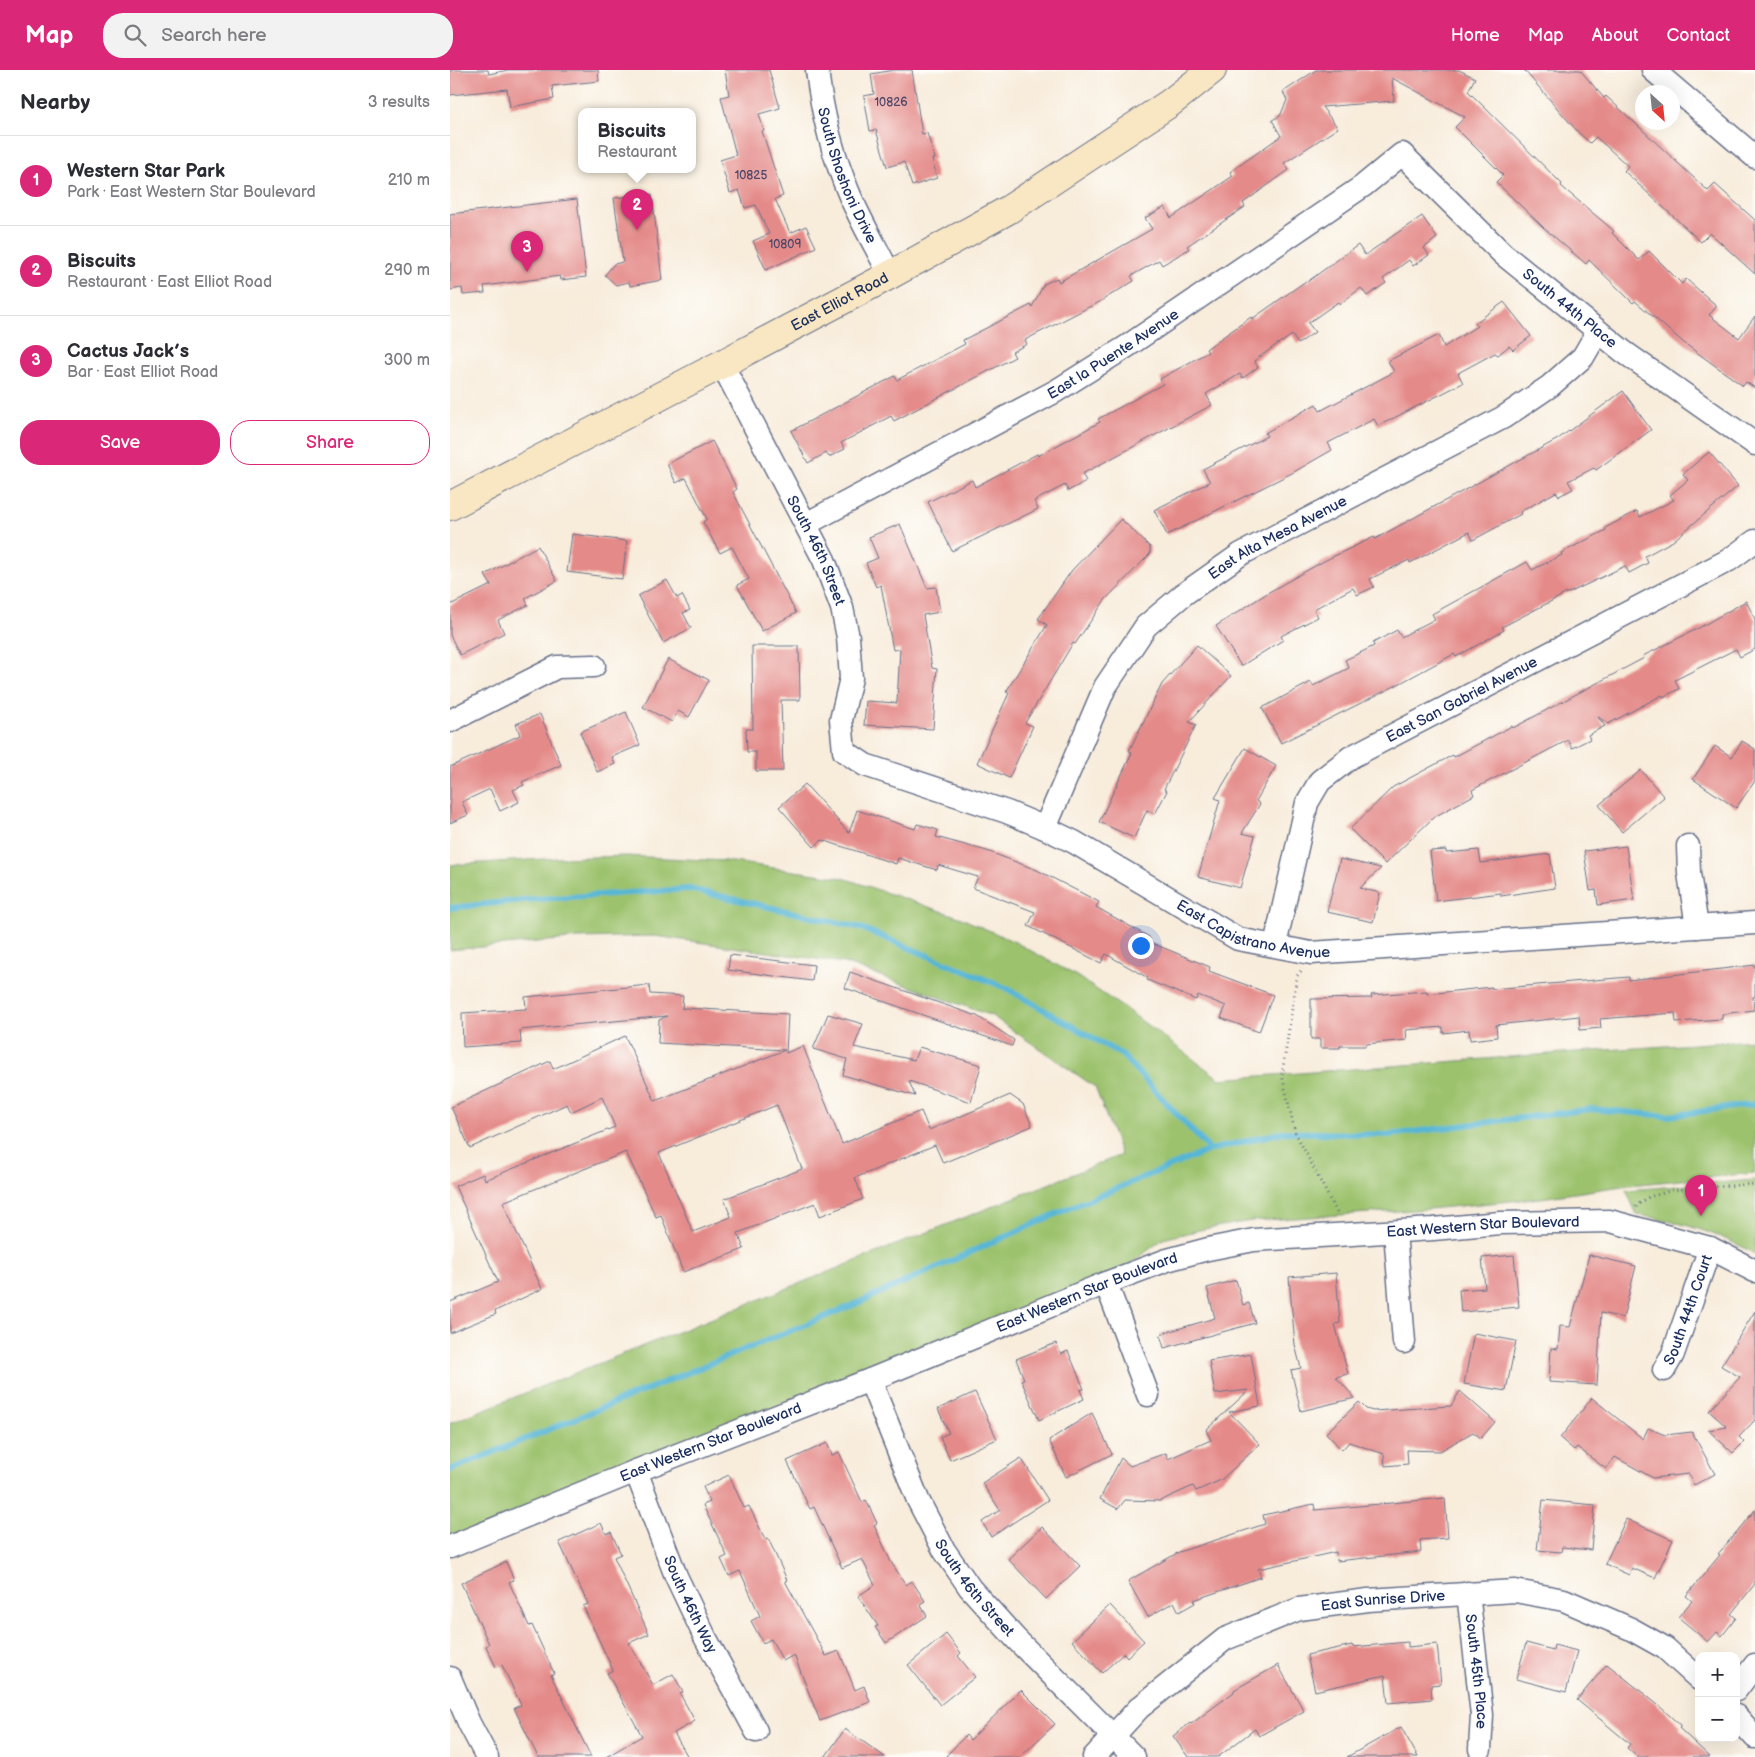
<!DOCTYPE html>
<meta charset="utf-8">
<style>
:root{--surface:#fff;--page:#f2f2f3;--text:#2b2b33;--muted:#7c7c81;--line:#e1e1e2;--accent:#db2777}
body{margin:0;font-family:"Balsamiq Sans",sans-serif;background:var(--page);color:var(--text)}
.controls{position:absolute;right:15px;bottom:15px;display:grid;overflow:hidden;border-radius:10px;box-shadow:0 5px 20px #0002}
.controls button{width:45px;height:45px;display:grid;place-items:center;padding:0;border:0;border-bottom:1px solid var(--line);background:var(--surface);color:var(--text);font:25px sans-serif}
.compass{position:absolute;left:1185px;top:15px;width:45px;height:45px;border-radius:50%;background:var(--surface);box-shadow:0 5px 20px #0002;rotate:153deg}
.you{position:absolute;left:690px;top:875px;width:18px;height:18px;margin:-12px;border:4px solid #fff;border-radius:50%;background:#1a73e8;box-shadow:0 0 0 8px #1a73e833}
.badge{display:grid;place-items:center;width:32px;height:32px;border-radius:50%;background:var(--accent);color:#fff;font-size:16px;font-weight:700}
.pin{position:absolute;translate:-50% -41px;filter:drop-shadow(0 1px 2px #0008)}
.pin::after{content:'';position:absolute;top:26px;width:18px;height:15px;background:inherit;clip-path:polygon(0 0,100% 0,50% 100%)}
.popup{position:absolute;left:128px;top:38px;width:118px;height:65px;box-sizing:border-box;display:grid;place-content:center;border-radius:10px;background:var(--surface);filter:drop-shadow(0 1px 4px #0005);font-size:16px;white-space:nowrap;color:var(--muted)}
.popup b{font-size:19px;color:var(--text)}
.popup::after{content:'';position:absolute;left:50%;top:100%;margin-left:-10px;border:10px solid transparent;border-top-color:var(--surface)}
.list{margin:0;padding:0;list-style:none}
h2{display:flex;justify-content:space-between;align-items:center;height:65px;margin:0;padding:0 20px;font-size:21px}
h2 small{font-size:16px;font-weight:400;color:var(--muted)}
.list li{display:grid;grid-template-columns:32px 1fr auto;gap:15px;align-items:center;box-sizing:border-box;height:90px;padding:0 20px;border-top:1px solid var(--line)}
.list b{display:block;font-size:19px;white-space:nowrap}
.list p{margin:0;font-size:16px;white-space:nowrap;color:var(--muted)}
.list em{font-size:16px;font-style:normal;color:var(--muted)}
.actions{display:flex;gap:10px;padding:15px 20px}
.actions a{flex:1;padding:11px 0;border:1px solid var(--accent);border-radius:20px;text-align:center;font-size:18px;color:var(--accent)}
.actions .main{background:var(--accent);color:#fff}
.icon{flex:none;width:28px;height:28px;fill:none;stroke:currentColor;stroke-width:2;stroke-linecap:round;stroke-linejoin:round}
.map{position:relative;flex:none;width:1305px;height:1687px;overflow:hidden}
header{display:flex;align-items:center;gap:30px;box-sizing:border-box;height:70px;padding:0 25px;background:var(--accent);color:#fff}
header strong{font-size:24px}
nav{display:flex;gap:28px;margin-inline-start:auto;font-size:18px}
.search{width:350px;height:45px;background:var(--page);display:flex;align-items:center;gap:12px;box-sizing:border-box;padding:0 18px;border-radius:20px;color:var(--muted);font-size:19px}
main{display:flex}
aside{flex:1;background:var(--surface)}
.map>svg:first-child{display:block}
.green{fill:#9cc26d;stroke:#5c7866}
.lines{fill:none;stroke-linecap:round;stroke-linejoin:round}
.stream{stroke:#57b6d5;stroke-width:6}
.building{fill:#e48b8a;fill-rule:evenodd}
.minor-casing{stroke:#68718a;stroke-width:25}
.secondary-casing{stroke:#68718a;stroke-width:30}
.path{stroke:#68718a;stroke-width:3;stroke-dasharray:1 4;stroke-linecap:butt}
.minor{stroke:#fff;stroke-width:22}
.secondary{stroke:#f9e7c3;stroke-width:28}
.labels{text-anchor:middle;stroke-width:5;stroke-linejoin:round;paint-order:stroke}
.number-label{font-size:12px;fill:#4d4669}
.street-label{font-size:15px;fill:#1b2f5e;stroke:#fdfcf7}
</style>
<header>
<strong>Map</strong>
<div class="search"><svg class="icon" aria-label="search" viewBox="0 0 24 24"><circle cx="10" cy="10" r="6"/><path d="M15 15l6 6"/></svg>Search here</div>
<nav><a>Home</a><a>Map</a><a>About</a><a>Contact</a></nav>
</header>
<main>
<aside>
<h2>Nearby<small>3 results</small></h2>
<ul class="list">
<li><span class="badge">1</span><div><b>Western Star Park</b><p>Park · East Western Star Boulevard</p></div><em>210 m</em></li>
<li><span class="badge">2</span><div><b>Biscuits</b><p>Restaurant · East Elliot Road</p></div><em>290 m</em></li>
<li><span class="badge">3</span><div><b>Cactus Jack’s</b><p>Bar · East Elliot Road</p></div><em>300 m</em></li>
</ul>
<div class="actions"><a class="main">Save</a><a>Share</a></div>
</aside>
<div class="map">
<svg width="1305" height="1687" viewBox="0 0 1305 1687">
<rect width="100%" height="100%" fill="#fdfcf7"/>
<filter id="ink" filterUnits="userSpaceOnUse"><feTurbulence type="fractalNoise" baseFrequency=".02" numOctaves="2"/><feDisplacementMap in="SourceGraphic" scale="10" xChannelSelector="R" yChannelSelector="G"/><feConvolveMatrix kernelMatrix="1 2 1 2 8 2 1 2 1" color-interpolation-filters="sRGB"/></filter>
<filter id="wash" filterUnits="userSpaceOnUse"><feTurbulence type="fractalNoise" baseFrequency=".0096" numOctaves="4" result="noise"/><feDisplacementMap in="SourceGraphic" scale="20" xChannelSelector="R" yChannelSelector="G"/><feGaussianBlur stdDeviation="1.12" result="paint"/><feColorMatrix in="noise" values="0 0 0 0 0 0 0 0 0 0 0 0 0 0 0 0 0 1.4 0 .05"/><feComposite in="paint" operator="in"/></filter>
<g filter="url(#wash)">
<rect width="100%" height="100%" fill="#f8ecdb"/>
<g class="green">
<polygon points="176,786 276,791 393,808 509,847 565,872 625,905 677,940 770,1009 1126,982 1305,970 1305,1103 1179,1115 1091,1128 979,1139 801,1151 754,1159 713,1169 656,1213 0,1477 0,1353 671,1085 645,1017 542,946 394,893 205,866 130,868 0,880 0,795 109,788"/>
<path d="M1305 1110V1184C1269 1163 1228 1151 1187 1145L1176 1120Z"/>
</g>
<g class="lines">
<g class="stream">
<polyline points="0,838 74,830 239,819 411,858 556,918 672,985 760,1080"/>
<polyline points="0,1400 401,1236 619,1138 760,1080 833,1062 939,1065 1141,1039 1218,1046 1305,1034"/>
</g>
</g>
<g id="blocks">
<g class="building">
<polygon points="0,0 38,0 39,4 58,0 148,0 149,11 102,16 104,29 60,37 57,19 0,25"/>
<polygon points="275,0 319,0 330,38 309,44 314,61 312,61 333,126 325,129 340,163 356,156 366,177 316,200 303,171 319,164 306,135 295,138 289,120 280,123 270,90 286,85 271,27 279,25"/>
<polygon points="444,0 462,0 472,64 477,63 485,89 482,89 487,108 462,116 454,92 437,97 426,60 420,61 414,26 424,24 421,4"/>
<polygon points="866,0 1009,0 1025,8 1018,21 1112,114 1111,116 1164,161 1162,163 1189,190 1199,181 1232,214 1236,209 1267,236 1259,245 1289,268 1305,246 1305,318 1296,312 1293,316 1234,273 1185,231 1183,233 1139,190 1136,194 1094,158 1046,112 1053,105 1005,57 1015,47 942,8 944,31 872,37 888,58 834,93 839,100 793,133 795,137 737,176 739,179 712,195 709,190 681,206 684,211 641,237 641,236 575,270 577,274 562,282 565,287 444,351 441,346 391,373 395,379 379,387 376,383 358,393 341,361 445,306 447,310 515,274 513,270 581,235 582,237 594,214 607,208 609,212 702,159 695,148 715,137 721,148 783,106 780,102 831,66 822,50 830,46 837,30 833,22"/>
<polygon points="1074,0 1130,0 1154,28 1156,26 1258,121 1265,114 1305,150 1305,204 1260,163 1251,172 1174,101 1178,96 1146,67 1140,73 1128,62"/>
<polygon points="202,124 212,210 180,216 179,212 166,215 155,205 164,194 173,192 164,128"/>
<polygon points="127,129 136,207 111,210 110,206 34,216 35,223 13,225 12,218 0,220 0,144"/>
<polygon points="972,146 987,168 974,178 979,185 963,196 959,190 933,209 936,213 917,226 911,218 890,234 888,232 858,253 865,262 848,274 842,265 832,272 832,271 804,291 808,297 793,308 790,304 756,324 762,335 632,404 636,411 618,421 615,415 584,431 588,439 502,481 478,432 522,410 525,417 587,384 588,386 650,352 648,349 713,314 710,309 758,282 756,279 801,247 802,249 856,211 857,212 908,175 915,185"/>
<polygon points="1054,232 1081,266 1063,280 1059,276 1048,285 1045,283 1008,303 1013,313 928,356 924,349 878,373 882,380 842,403 717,465 704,440 760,412 753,399 817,366 815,363 866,334 870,341 944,302 938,291 989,265 994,277 1027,256 1025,253"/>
<polygon points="1173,321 1201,360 1146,400 1144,398 1118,411 1123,419 1109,426 1106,422 1070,442 1071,444 1023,470 1019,462 960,493 959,490 920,509 924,517 907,525 903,518 864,539 868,547 831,566 833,570 791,596 766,556 819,522 874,491 924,467 925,469 1108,369"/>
<polygon points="262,371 287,419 283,422 346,543 312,561 287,515 299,509 282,477 270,483 253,452 257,449 236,408 226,413 217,394"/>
<polygon points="1259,382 1288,416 1223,471 1195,486 1198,493 1179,503 1175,496 1119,523 1119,522 1052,557 1054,560 1006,587 1004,584 943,617 831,673 812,638 861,612 863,616 899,598 895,590 924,576 923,573 947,560 951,567 985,549 982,544 1077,492 1082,500 1112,485 1111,483 1156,460 1155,458 1187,441 1190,447 1224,430 1220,425 1238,410 1233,404"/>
<polygon points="671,449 700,477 700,484 655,530 625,574 623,573 575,653 583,656 559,708 527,693 559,623 556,622 597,555 588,549 622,500"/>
<polygon points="450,454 477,518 486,517 490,542 473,545 482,598 487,599 483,659 414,655 416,631 447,633 450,579 443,580 431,515 426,517 416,493 428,488 419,467"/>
<polygon points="122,464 177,471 172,509 117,502"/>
<polygon points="88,476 107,511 75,528 78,535 48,550 54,563 10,585 0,565 0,535 41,515 35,505"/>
<polygon points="217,510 227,528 232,525 240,540 233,543 241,558 213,573 188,526"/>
<polygon points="1296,531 1305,549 1305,579 1290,587 1286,579 1225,610 1229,619 1213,627 1212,625 1158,654 1147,646 1155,656 1138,665 1140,669 1122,678 1118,670 1022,720 1024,725 984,747 935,794 900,759 943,717 1003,685 1004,687 1062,656 1063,658 1194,588 1193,586 1247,559"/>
<polygon points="747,575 781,606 739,652 746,655 714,719 717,721 705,744 697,740 684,768 649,752 682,683 679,681 712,614"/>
<polygon points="302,576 349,576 350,630 331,630 333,701 306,701 306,682 297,682 296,659 303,659"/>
<polygon points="218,589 259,610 239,647 228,641 222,652 193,637"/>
<polygon points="176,642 190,675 162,687 165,694 147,702 130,662"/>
<polygon points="90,644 111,695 72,712 74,715 63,720 69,732 50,741 40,719 12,732 18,745 0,753 0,697 70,665 66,654"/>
<polygon points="1292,671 1305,679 1305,711 1286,738 1243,709 1265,676 1282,687"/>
<polygon points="795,678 826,696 806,731 810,734 792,763 805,766 790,818 748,807 770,730 765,728"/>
<polygon points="1191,700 1214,727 1172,762 1149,735"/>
<polygon points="355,714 399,763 407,740 465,759 467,754 488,760 486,767 537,781 587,800 649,832 646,837 699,867 697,871 760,897 759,901 823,925 809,962 771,948 776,936 748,925 746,930 697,910 698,908 656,884 651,893 578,856 585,842 523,818 528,807 488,795 487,800 448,788 446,794 372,770 364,777 329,737"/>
<polygon points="1176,776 1184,830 1148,835 1146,820 1140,821 1134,781"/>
<polygon points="996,780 996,783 1029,780 1031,793 1100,784 1105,818 1051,826 1051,823 986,831 980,781"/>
<polygon points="890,789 931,798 910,818 930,823 923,852 877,842"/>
<polygon points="280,885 364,895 362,911 278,900"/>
<polygon points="1305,895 1305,927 1303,927 1304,940 1272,944 1272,949 1226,952 1225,943 1150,949 1151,958 1130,960 1129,946 1046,955 1047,967 1020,970 1019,960 993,963 993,957 956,960 957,970 916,974 916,976 890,976 890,978 870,978 870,969 861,969 861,929 922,928 921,925 977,921 977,924 1042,917 1042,919 1179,907 1179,910"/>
<polygon points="400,902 527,946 564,970 562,976 395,918"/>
<path d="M199 915 200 924 233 926 232 939 235 938 338 944 336 983 353 976 392 1074 471 1041 479 1060 560 1025 573 1034 582 1056 493 1093 485 1075 405 1108 413 1129 370 1146 365 1133 288 1163 294 1179 233 1202 211 1145 206 1147 176 1082 53 1132 92 1219 45 1241 46 1244 0 1263V1232L48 1212 5 1116 33 1104 35 1110 165 1057 152 1027 121 1042 117 1034 20 1078 1 1037 100 991 103 999 175 966 205 1031 335 980 208 973 209 950 217 946 70 960 71 973 13 977 12 943 76 939 75 927ZM327 1035 352 1099 274 1129 281 1147 243 1162 209 1083Z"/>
<polygon points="378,944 413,954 404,977 464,990 469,977 531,995 521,1032 459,1011 465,1026 393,1005 397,989 363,979"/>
<polygon points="1064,1185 1069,1237 1011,1242 1009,1220 1035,1218 1032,1188"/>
<polygon points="1139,1185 1186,1196 1173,1248 1151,1243 1147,1315 1099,1312 1101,1278 1108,1279 1110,1256 1120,1257"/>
<polygon points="886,1203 890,1253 885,1254 898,1304 886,1307 905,1328 851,1341 841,1300 851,1298 845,1275 839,1207"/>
<polygon points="786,1210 793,1235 799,1233 805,1253 714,1278 710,1264 765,1248 757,1218"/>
<polygon points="1305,1241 1305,1350 1289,1367 1294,1372 1283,1383 1258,1360 1277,1357 1259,1341 1290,1307 1271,1296"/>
<polygon points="1024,1263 1066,1271 1056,1321 1014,1314"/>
<polygon points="606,1273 611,1284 618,1281 634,1319 630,1320 634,1329 589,1350 571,1310 574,1309 566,1289"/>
<polygon points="801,1284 810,1336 779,1342 810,1374 771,1410 746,1421 743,1416 710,1431 675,1430 668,1439 650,1429 671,1388 680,1396 716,1383 718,1389 761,1370 756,1360 799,1320 765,1324 759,1291"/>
<polygon points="1010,1321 1045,1352 1031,1368 1023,1362 990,1381 957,1380 958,1394 935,1396 934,1384 899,1372 892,1380 876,1363 909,1332 916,1339 923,1341 1001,1336"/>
<polygon points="525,1322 547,1369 500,1390 490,1367 499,1363 488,1339"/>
<polygon points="1142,1328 1193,1369 1198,1358 1215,1365 1242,1362 1265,1404 1244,1415 1239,1404 1203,1408 1165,1387 1156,1399 1127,1377 1124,1380 1110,1368"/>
<polygon points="642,1343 662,1384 616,1407 599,1370"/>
<polygon points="377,1373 382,1385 389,1382 412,1432 416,1430 427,1453 424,1455 441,1492 456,1515 462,1511 475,1531 470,1534 477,1546 436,1573 425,1557 428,1556 408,1526 425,1515 412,1489 392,1498 364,1437 360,1439 337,1391"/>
<polygon points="571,1388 598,1430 541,1467 532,1452 550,1440 532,1413"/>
<polygon points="279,1405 294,1438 299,1436 315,1469 318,1468 337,1510 335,1511 376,1586 389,1581 405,1620 414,1616 420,1632 370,1651 344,1585 333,1591 321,1569 313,1573 301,1551 310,1546 290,1501 279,1506 271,1489 277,1486 253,1435 260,1432 253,1417"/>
<polygon points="995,1428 998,1468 970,1470 971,1482 887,1491 886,1482 808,1499 811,1507 744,1530 745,1533 729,1542 724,1532 698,1547 678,1511 729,1482 815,1454 813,1445 864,1434 865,1440"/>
<polygon points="1093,1430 1145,1435 1141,1480 1112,1477 1111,1482 1087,1480"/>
<polygon points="1305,1440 1305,1514 1281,1544 1286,1548 1272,1566 1267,1562 1258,1572 1228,1547 1242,1531 1236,1526 1270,1485 1268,1484"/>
<polygon points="1176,1449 1223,1470 1205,1508 1182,1498 1179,1505 1155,1494"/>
<polygon points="151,1453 156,1464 161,1462 171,1484 164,1487 199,1564 179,1573 203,1615 223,1604 233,1622 230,1624 245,1651 224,1663 238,1687 156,1687 192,1666 157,1603 163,1600 133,1536 138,1534 109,1472"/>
<polygon points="592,1457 630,1496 596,1529 558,1489"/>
<polygon points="56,1492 64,1510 59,1512 79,1556 82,1555 104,1603 101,1605 141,1687 88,1687 64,1638 71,1635 52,1595 46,1597 36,1576 39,1574 11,1513"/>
<polygon points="660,1535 694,1571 677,1587 674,1583 652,1603 622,1571"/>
<polygon points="496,1564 511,1583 508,1586 525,1607 490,1635 458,1595"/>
<polygon points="958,1572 958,1577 987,1574 991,1614 981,1615 982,1629 938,1633 935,1605 865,1621 857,1585 902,1575 903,1577"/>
<polygon points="1076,1573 1103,1580 1104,1575 1127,1581 1116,1622 1066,1609"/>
<polygon points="1157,1594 1208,1635 1231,1656 1229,1658 1260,1687 1187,1687 1177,1678 1180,1674 1127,1630"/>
<polygon points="828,1595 854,1641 809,1666 805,1659 768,1687 738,1687 723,1666 740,1653 741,1654 784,1622 784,1620"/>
<polygon points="571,1620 605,1654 570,1687 495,1687 516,1665 520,1670"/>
<polygon points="951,1657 968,1687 897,1687"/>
<polygon points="395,1659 435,1687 375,1687"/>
</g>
</g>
</g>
<g filter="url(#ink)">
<use href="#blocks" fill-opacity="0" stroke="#68718a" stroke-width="1"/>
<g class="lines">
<g class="minor-casing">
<g id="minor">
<path id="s1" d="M367 0C372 43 383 86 400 126 412 153 427 179 440 205"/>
<polyline points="1203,0 1305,87"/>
<path id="s2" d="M272 294 374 490 392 538 398 567 401 608 391 650 394 681 415 695 557 742 595 758 624 772 788 869 861 883 1305 853"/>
<path id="s3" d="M356 454 606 321 676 277 913 116 952 84 1053 184 1174 282 1305 374"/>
<polyline points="0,651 107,597 144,596"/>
<path id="s4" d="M595 758 655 617 696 556 734 524 791 484 1054 347 1100 316 1133 287 1148 261"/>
<polyline points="1238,776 1239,803 1247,857"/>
<path id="s5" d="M825 875 857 733 870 711 901 687 1279 490 1305 471"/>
<polyline points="945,1162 954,1272"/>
<polyline points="656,1213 698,1325"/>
<path id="s6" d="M1214 1300 1223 1284 1260 1178"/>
<path id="s7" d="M420 1310 468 1430 494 1480 520 1518 566 1569 684 1687"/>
<path id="s8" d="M186 1401 226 1506 255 1567 306 1661"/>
<path id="s9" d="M0 1477 186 1401 420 1310 656 1213 717 1190 758 1179 804 1170 983 1159 1050 1153 1160 1151 1260 1178 1305 1201"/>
<path id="s10" d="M1018 1523 1032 1645 1030 1679"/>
<polyline points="0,1608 19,1653 37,1687"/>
<polyline points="1286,1620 1305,1595"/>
<polyline points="1286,1646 1305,1667"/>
<path id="s11" d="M644 1687 689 1638 775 1569 849 1539 918 1530 1065 1521 1114 1530 1181 1559 1215 1578 1249 1609"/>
</g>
</g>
<g class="secondary-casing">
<g id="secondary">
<path id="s12" d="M0 436 272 294 440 205 558 140 720 33 762 0"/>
</g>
</g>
<g class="path">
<polyline points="851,901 847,906 832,1005 845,1062 887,1143"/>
<polyline points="1186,1137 1187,1135 1199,1127 1223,1120 1305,1114"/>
</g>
<use href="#minor" class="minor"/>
<use href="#secondary" class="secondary"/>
</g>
</g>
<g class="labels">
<g class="number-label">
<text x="441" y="36">10826</text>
<text x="301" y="109">10825</text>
<text x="335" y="178">10809</text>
</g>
<g class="street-label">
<text dy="5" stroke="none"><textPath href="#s1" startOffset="110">South Shoshoni Drive</textPath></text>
<text dy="5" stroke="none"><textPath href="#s12" startOffset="440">East Elliot Road</textPath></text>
<text dy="5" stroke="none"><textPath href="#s3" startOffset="931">South 44th Place</textPath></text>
<text dy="5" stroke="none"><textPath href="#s3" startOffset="351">East la Puente Avenue</textPath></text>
<text dy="5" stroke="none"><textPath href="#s4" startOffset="386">East Alta Mesa Avenue</textPath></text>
<text dy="5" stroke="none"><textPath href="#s2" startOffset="209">South 46th Street</textPath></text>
<text dy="5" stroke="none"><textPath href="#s5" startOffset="335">East San Gabriel Avenue</textPath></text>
<text dy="5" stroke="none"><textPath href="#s2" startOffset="868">East Capistrano Avenue</textPath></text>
<text dy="5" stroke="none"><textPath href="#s9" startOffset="1091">East Western Star Boulevard</textPath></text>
<text dy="5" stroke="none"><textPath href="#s9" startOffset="686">East Western Star Boulevard</textPath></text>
<text dy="5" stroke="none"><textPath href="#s6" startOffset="65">South 44th Court</textPath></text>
<text dy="5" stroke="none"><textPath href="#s9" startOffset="281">East Western Star Boulevard</textPath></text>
<text dy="5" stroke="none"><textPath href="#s7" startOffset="234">South 46th Street</textPath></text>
<text dy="5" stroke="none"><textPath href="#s11" startOffset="341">East Sunrise Drive</textPath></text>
<text dy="5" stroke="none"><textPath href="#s8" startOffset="144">South 46th Way</textPath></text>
<text dy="5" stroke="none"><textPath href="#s10" startOffset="79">South 45th Place</textPath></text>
</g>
</g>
</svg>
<div class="controls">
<button>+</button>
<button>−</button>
</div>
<svg class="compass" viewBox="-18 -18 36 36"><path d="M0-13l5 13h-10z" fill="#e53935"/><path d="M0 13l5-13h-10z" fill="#7c7c81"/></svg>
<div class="you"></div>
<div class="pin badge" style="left:1251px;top:1146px">1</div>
<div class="pin badge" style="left:187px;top:160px">2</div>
<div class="popup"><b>Biscuits</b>Restaurant</div>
<div class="pin badge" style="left:77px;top:202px">3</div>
</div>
</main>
